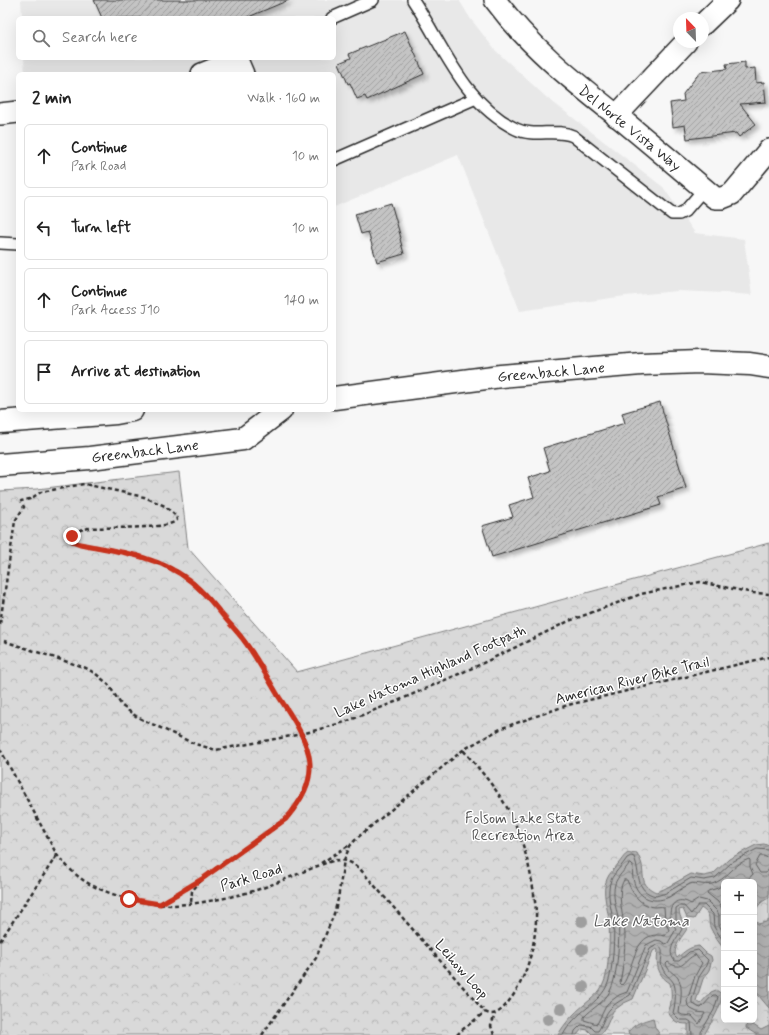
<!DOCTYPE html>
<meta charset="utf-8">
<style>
:root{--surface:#fff;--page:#f2f2f2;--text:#222;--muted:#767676;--line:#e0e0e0}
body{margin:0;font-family:Mynerve,sans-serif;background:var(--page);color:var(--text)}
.controls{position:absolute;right:12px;bottom:12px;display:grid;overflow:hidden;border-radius:6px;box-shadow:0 4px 16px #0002}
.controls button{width:36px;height:36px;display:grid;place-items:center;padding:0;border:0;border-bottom:1px solid var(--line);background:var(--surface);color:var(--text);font:20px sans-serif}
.compass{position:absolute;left:673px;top:12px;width:36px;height:36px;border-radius:50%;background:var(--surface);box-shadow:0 4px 16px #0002;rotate:337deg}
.stop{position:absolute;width:12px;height:12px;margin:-9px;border:3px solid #c8321e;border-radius:50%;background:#fff}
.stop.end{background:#c8321e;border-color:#fff;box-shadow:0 1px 4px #0008}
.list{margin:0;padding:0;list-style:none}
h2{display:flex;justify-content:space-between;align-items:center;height:52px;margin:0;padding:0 16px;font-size:17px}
h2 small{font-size:13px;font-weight:400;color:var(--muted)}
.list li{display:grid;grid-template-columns:26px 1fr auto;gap:12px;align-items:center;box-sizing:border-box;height:64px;margin:0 8px 8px;padding:0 8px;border:1px solid var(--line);border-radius:6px}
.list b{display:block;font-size:15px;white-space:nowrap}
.list p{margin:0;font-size:13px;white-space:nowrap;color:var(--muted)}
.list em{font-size:13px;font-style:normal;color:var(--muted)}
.icon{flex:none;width:22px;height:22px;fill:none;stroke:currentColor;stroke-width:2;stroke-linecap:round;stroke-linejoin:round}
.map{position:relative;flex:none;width:769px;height:1035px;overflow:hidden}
.search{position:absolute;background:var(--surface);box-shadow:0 4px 16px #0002;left:16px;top:16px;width:320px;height:44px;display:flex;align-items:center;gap:10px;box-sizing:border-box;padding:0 14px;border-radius:6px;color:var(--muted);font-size:15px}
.panel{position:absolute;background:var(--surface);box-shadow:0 4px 16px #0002;left:16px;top:72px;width:320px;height:340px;border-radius:6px}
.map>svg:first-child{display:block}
.built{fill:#e8e8e8}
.park{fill:url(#park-crowns);stroke:#828282;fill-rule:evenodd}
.water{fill:url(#water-waves);stroke:#7b7b7b}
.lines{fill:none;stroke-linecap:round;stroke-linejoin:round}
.shore{stroke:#606060;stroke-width:1}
.building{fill:url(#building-hatch);stroke:#2b2b2b;filter:url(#shadow)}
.lane-casing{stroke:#2b2b2b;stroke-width:14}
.street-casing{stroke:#2b2b2b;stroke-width:24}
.primary-casing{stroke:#2b2b2b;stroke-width:25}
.path{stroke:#2b2b2b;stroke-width:2.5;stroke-dasharray:4 3;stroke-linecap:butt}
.lane{stroke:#fff;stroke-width:11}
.street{stroke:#fff;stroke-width:21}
.primary{stroke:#fff;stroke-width:22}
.tree{fill:#9e9e9e}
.route{stroke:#c8321e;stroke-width:5}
.labels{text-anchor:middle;stroke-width:3;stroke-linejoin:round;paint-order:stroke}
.street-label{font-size:15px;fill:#2b2b2b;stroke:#fff}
.park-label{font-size:15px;fill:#565656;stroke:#fff}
.water-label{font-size:16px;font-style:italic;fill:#5a5a5a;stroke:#fff}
</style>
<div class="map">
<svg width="769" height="1035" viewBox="0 0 769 1035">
<defs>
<pattern id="park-crowns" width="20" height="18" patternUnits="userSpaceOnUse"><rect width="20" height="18" fill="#d9d9d9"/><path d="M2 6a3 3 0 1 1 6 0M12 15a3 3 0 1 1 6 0" fill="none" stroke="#bababa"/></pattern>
<pattern id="water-waves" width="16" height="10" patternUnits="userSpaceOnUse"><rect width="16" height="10" fill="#b0b0b0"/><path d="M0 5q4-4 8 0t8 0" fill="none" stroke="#8f8f8f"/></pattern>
<pattern id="building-hatch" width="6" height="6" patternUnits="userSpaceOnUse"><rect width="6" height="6" fill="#c4c4c4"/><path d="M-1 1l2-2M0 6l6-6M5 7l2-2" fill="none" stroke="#9f9f9f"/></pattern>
<filter id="shadow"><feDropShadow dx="3.5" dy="3.5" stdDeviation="2" flood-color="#0004"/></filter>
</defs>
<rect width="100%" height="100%" fill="#f7f7f7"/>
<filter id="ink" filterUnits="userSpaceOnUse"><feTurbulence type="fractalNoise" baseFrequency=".025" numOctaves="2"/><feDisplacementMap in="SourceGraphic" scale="8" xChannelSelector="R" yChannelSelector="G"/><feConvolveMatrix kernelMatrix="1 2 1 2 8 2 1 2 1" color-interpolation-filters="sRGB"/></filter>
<g filter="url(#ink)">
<polygon class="built" points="21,0 459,0 470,18 495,50 546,97 663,187 695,233 744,239 752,295 725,293 677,291 625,296 520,311 458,155 334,207 334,74 25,74 24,58 334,58 334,18 22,18"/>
<path class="park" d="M179 472 188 548 297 672 769 543V1035H0V491L37 489ZM724 882H754V1020H724Z"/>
<g class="water">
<path d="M764 844 769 846V898C759 902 750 913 758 924L766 922 769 920V1008L754 990V896L759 891 757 885 754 884V882H724V949C719 943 715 937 711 929 706 919 714 917 701 908L694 919 687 918 683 909 679 910C680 919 683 921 687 929 682 937 671 949 677 958 685 951 689 947 699 946L706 953 711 956 712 960 709 970 703 979 696 1001 700 1004 711 992 716 990 722 994C721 1009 711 1022 704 1035H688V1024C677 1024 673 1021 668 1012 672 1005 672 992 670 983 657 975 656 964 658 950L656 949 653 951 633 999 624 1003 613 1011 606 1027 601 1034H592L588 1030 582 1029 577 1035H558C564 1024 574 1013 584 1005 592 998 600 993 604 982 609 970 610 935 609 921 608 908 601 892 607 879 609 873 615 869 618 864 625 856 625 851 637 853 639 857 641 861 642 865 644 879 641 885 656 892L664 889 691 874 704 876 713 874 729 859 756 845Z"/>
<path d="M653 1018 655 1027 660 1035H629L628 1032C635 1023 643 1021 653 1018Z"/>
<polygon points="747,1021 761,1030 769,1026 769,1035 757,1035 746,1028"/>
</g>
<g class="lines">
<g class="shore">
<polyline points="769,859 764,856 760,856 755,865 760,873 766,873 769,869"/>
<path d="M624 880H627C632 893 639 905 654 907 657 907 661 906 664 907L665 921 669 930 665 936C640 930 636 952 629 971 627 976 626 981 622 985L620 983C623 968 625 951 625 936 625 920 615 893 624 880Z"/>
<polyline points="724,884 718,888 708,891 707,893 718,902 724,912"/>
<path d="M724 934 719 925V915L717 911 707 901 699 899 691 904C677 895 667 905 671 921 672 924 675 926 676 929L668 943 665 944 661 941 656 940 646 945 627 992 619 995 607 1004 597 1024 584 1020V1017C592 1008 604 1003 610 991 618 976 620 935 618 918 616 907 612 896 615 884 617 877 625 870 629 864H631L633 866C633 870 632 874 633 878 636 897 652 905 669 897 676 893 683 887 690 884 697 881 706 888 717 882 729 876 734 864 749 859L750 860V867L753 874 746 882"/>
<path d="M695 955 702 963 695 976 687 1001 688 1006 691 1009 697 1012 705 1013 699 1024 692 1016 682 1015 679 1013C680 1003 684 988 678 978 674 972 670 974 666 964L668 962C683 973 684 959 695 955Z"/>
<path d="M563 1035C568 1025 578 1015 587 1008 596 1000 604 994 608 983 613 970 615 934 613 920 611 907 606 893 611 880 614 873 622 866 627 858L631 856 634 857C641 873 634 891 656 896L666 893 691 878 704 880 715 878 732 862 757 849 769 850"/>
<path d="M574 1035 575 1031 581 1025 590 1026 595 1031H598C603 1024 605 1013 611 1008 616 1002 624 999 630 995L650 949 657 945C667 948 659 959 662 967 665 977 674 978 675 988 676 995 675 1006 673 1013L680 1020H688L691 1022 692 1035"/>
<path d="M701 1035V1032L714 1010 718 997 716 995H713L701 1008 698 1007 692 1003V999L699 977 705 968 708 960 698 950 689 952 679 961H675C665 950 677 939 682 929L676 920V908L679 906H684L691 914 698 905H704L713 914 714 927 724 942"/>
</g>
</g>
<g class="building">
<polygon points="94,0 289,0 246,18 102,18"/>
<polygon points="405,31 424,74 367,100 365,96 357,99 350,83 348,84 339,63 351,58 349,54"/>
<polygon points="745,62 745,69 755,68 756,83 764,82 766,102 740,104 756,124 739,137 736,133 687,139 685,125 673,127 670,103 684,101 683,94 700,72 727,69 726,64"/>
<polygon points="391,203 401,238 400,239 404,254 377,262 368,232 361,234 355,214"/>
<polygon points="660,402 686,488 658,497 661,505 492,557 482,526 513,517 509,505 534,497 528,478 550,471 543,448 625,423 622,413"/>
</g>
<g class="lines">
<g class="lane-casing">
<g id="lane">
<path d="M413 0C443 45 464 104 516 129 534 138 556 128 573 136L672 214H679L685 211 704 189"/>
<polyline points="332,18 373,0"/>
<polyline points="334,160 476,98"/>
<polyline points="0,243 18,244"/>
</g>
</g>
<g class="street-casing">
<g id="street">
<path d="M495 0C529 46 572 80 616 115 649 142 682 170 715 198H722L732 194 769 150"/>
<polyline points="703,24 728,0"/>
<polyline points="202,74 237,60 243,74"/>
<polyline points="0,114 18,112"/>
<polyline points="616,116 686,42"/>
</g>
</g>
<g class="primary-casing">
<g id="primary">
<polyline points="334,398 501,376 641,364 700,362 750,364 769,367"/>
<polyline points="0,422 116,413 132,410"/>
<polyline points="0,465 90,458 243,439 281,410"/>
</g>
</g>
<g class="path">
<path d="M0 624 15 521 24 507 21 501 30 499 41 492 84 484 144 497 165 506 176 516 177 520C169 530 106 527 90 528 83 529 77 530 72 536V541L80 544C116 551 159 556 189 580 201 589 211 601 220 612 227 621 235 629 242 638 256 656 267 677 279 697 291 715 304 734 309 756 314 781 301 801 286 819L202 879 192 891 191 903"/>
<polyline points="4,641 86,668 96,674 108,684 122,706 137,717 195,744 216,750 302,734 345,722 395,702 477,666 569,621 641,594 700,582 753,593 769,594"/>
<path d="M0 749 57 855C65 864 73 873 83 880 105 895 147 905 174 905 197 904 223 899 246 893 273 886 302 871 329 862 342 858 349 860 360 869L485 1012C495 1018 503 1009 509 1001 527 979 537 940 536 912 534 883 524 839 510 813 498 790 480 770 463 750"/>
<polyline points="321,863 351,844"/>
<polyline points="161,903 198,882"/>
<polyline points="0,941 57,855"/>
<polyline points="262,1035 316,958 334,914 338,899 344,860 350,846 357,838 463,750 502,728 568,705 769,657"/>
<polyline points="457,1035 462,1030 485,1012"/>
<polyline points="494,1035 491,1026 495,1014"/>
</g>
<use href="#lane" class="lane"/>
<use href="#street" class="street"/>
<use href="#primary" class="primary"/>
</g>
<g class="tree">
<circle cx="582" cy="921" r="6"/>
<circle cx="582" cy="949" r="6"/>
<circle cx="583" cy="987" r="6"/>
<circle cx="561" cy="1009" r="6"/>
<circle cx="548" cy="1019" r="6"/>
</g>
</g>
<g class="lines" filter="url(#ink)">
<path class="route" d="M72 536V541L80 544C116 551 159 556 189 580 201 589 211 601 220 612 227 621 235 629 242 638 256 656 267 677 279 697 291 715 304 734 309 756 314 781 301 801 286 819L202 879 172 897 160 904 129 899"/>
</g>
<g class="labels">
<g class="street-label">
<text transform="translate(630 128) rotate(39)" y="5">Del Norte Vista Way</text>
<text transform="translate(551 372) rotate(-5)" y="5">Greenback Lane</text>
<text transform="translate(145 451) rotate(-7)" y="5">Greenback Lane</text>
<text transform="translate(430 671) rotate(-24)" y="5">Lake Natoma Highland Footpath</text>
<text transform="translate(632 680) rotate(-14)" y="5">American River Bike Trail</text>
<text transform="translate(251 877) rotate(-17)" y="5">Park Road</text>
<text transform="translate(462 969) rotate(49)" y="5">Leihow Loop</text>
</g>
<g class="park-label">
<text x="523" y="823">Folsom Lake State<tspan x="523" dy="17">Recreation Area</tspan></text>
</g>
<g class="water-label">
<text x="641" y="926">Lake Natoma</text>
</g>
</g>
</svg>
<div class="controls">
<button>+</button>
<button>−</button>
<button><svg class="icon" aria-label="locate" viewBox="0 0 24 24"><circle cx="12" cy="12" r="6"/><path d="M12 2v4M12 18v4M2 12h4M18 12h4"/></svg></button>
<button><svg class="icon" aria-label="layers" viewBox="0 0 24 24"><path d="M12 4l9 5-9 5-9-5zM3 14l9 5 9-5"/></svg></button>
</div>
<svg class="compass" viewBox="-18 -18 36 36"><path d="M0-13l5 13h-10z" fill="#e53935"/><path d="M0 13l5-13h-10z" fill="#767676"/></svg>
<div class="stop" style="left:129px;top:899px"></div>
<div class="stop end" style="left:72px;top:536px"></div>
<div class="search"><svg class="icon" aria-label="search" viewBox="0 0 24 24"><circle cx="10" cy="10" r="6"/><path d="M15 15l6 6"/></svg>Search here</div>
<section class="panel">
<h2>2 min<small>Walk · 160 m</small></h2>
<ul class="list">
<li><svg class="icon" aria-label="ahead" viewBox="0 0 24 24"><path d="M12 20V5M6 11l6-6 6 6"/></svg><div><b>Continue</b><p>Park Road</p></div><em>10 m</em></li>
<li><svg class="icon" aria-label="left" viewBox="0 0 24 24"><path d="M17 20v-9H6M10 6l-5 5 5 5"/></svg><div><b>Turn left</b></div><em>10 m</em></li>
<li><svg class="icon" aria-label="ahead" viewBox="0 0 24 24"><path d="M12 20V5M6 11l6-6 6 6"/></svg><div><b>Continue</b><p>Park Access J10</p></div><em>140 m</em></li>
<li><svg class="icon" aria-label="arrive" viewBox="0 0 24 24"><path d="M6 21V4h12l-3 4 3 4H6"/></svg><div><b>Arrive at destination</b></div></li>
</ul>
</section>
</div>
